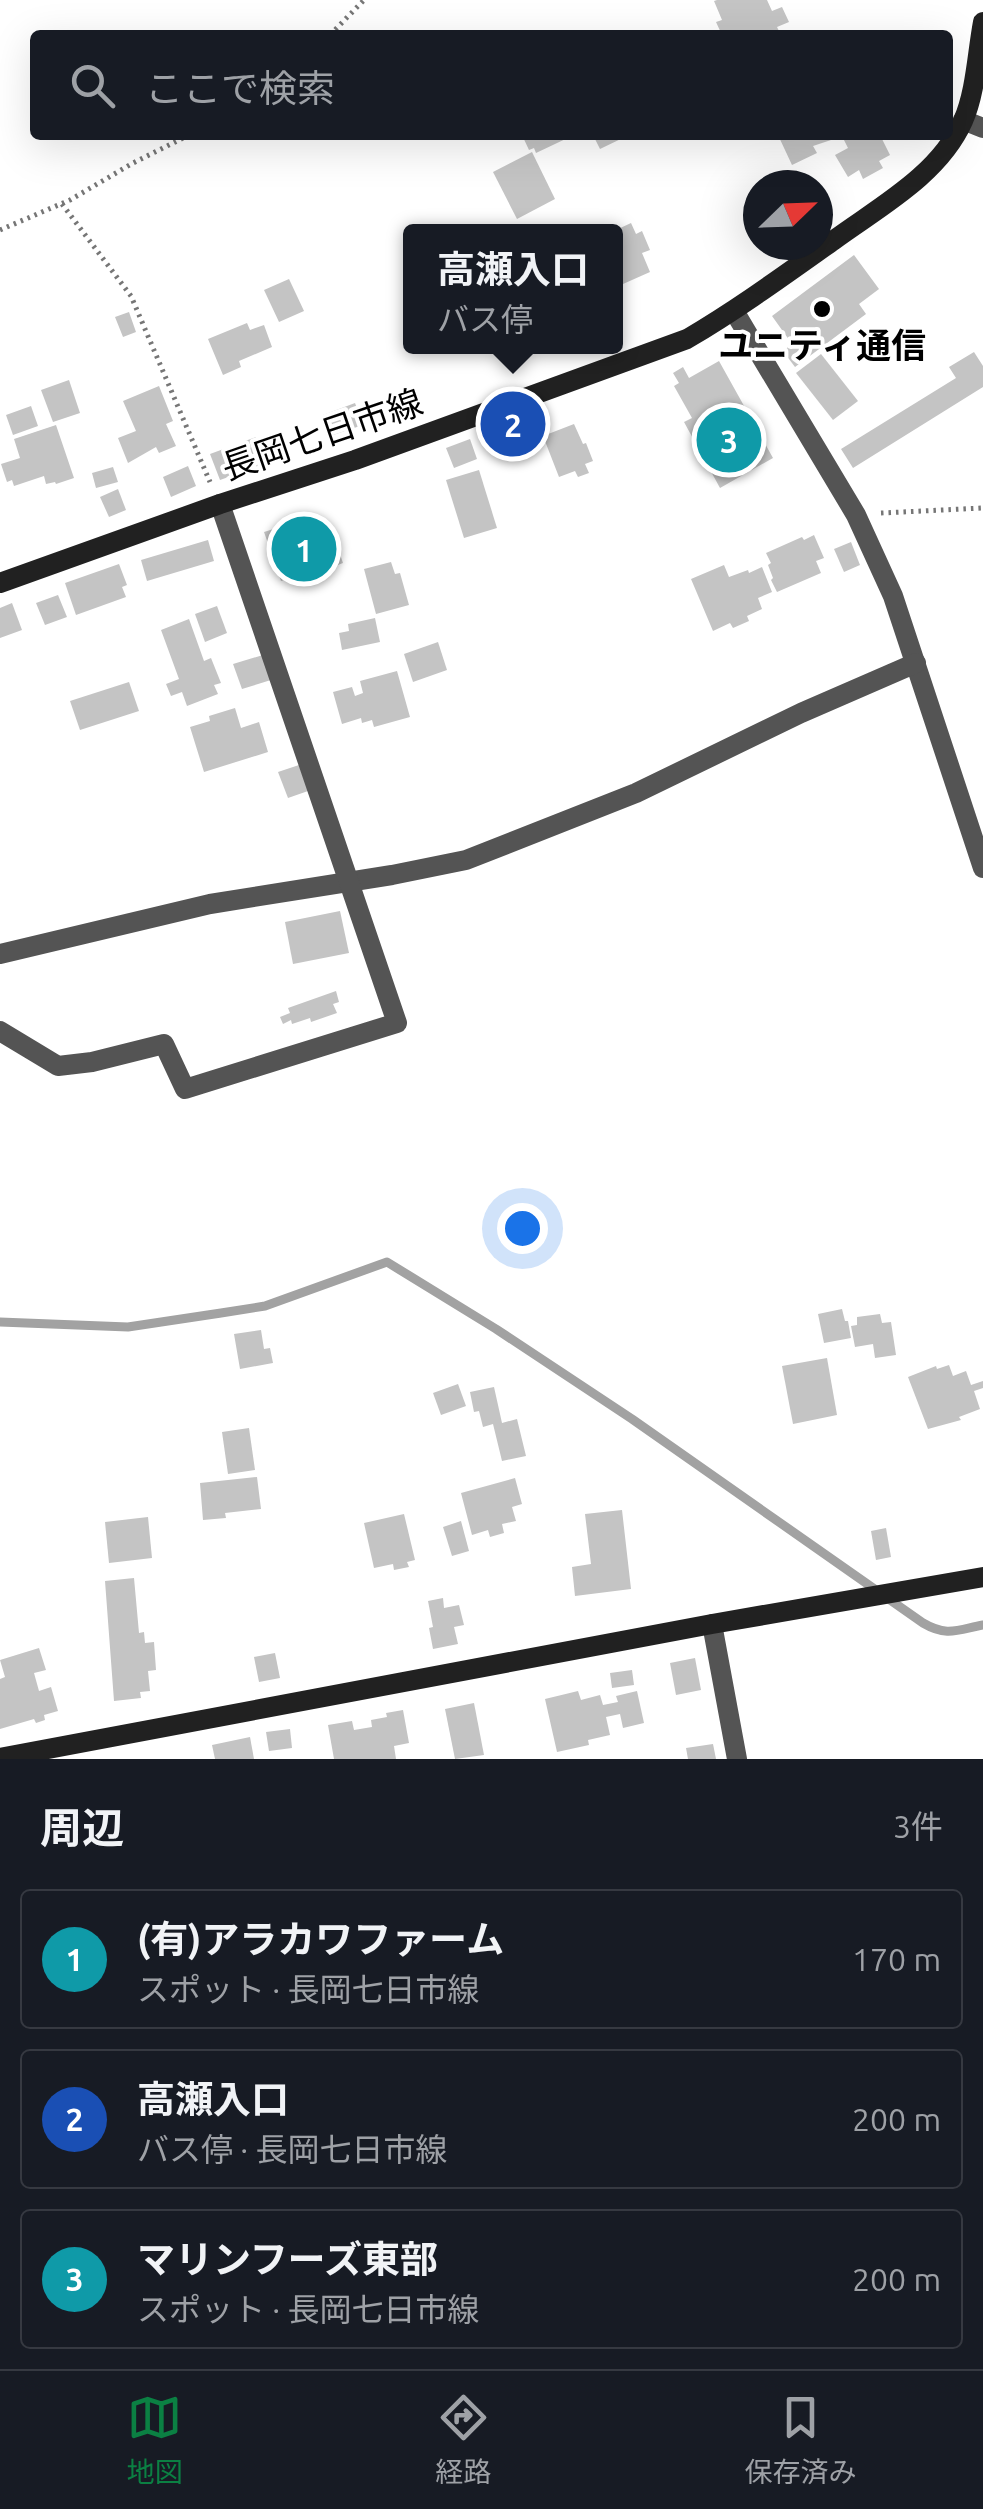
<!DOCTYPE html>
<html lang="ja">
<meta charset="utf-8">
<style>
:root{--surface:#171b24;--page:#20242c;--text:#f1f3f6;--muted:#9ea1a6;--line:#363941;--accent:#0b8043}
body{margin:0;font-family:Ubuntu,"Noto Sans JP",sans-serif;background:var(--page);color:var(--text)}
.compass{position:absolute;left:743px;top:170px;width:90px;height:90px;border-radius:50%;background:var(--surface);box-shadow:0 10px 40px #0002;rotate:67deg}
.you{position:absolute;left:522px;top:1228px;width:35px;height:35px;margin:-25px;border:8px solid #fff;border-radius:50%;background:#1a73e8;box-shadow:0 0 0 15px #1a73e833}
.badge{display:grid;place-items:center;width:65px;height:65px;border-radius:50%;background:var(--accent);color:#fff;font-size:32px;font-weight:700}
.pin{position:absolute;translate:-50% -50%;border:5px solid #fff;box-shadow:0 2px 10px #0006}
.popup{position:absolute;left:403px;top:224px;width:220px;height:130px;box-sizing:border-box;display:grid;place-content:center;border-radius:10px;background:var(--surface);filter:drop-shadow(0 2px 8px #0005);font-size:32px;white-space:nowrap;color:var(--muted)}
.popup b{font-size:38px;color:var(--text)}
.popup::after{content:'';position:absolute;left:50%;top:100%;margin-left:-20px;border:20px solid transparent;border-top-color:var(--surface)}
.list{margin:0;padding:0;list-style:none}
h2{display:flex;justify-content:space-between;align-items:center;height:130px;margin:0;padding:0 40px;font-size:42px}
h2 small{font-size:32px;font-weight:400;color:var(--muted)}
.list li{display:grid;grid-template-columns:65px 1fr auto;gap:30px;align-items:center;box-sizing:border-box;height:140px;margin:0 20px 20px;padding:0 20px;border:2px solid var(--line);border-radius:10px}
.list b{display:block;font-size:38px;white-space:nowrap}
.list p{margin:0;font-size:32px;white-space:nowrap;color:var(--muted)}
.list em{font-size:32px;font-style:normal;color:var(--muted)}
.icon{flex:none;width:55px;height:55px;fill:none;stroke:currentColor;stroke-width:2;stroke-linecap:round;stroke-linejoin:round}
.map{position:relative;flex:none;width:983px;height:1759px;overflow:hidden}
.search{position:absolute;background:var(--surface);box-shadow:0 10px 40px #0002;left:30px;right:30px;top:30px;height:110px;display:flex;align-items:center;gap:25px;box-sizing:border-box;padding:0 35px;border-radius:10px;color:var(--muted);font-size:38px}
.sheet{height:610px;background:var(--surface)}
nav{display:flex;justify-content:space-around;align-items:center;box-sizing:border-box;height:140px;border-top:2px solid var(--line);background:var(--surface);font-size:28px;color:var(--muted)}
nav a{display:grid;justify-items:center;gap:5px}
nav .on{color:var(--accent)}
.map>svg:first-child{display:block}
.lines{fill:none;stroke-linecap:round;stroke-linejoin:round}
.stream{stroke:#a2a2a2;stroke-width:9}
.building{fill:#c4c4c4}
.path{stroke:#767676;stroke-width:5;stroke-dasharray:2.5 5;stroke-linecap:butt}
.street{stroke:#545454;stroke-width:20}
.secondary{stroke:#212121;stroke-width:20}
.poi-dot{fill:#000;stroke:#fff;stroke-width:4}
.labels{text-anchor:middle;stroke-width:8;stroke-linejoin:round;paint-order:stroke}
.poi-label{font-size:35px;font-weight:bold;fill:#000;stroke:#fff}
.street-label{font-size:35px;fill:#000;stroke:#fff}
</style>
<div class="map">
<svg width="983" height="1759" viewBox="0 0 983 1759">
<rect width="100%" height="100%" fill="#fff"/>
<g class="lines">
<path class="stream" d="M0 1322 128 1327 221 1313 265 1306 387 1262 496 1329 632 1419 923 1623C947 1637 957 1630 983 1625"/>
</g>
<g class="building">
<polygon points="717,0 767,0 772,11 782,7 789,22 777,27 780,33 774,35 722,35 716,22 722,20 714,1"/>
<polygon points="522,135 574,135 536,153 534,148 529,150"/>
<polygon points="593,135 629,135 600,149"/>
<polygon points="778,135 829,135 831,140 813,146 817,153 792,165"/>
<polygon points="849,135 864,135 866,138 871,135 880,135 890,155 879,161 883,168 863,179 859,170 848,177 835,155 848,148 843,138"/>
<polygon points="532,152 555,199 517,219 493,172"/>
<polygon points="631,223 636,234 642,231 650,250 642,253 650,272 623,284 616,267 616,230"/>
<polygon points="854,255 879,289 859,304 866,314 795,367 783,351 792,344 772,316"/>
<polygon points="289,279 304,311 279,322 264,290"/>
<polygon points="129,312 136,332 123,337 115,317"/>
<polygon points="247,323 250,330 264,325 272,347 239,361 241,367 223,375 208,339"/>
<polygon points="974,352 983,366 983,387 853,468 841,449 956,378 949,367"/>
<polygon points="821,354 858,401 833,420 796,373"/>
<polygon points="719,361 773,458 720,488 684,422 692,418 674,386 679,383 673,373 683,367 689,378"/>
<polygon points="69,380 80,413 53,422 41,390"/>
<polygon points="159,386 173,421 166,424 176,446 159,453 156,447 128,463 118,438 136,431 123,401"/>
<polygon points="355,403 363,425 330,436 323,415"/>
<polygon points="31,406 38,426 13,435 6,415"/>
<polygon points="574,424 583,444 586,443 593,461 585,464 589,473 578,477 575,471 559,477 543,436"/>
<polygon points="56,425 74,478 56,484 55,482 46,484 44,476 14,486 12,480 7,482 1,464 20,458 14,439"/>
<polygon points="256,437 265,464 220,480 210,454"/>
<polygon points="470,439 477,459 454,468 446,448"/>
<polygon points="188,466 196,486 171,497 163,477"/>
<polygon points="113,467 118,482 96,488 92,473"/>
<polygon points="479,470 497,528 464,538 446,480"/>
<polygon points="118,489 126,510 109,517 100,497"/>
<polygon points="305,519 310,535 331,528 343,563 299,580 298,576 281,581 264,532"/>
<polygon points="814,535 824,558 816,561 821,573 777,592 771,580 773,578 768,565 771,563 766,553 802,537 804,540"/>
<polygon points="208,540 214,561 147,581 141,560"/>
<polygon points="851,542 860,565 844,572 834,549"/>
<polygon points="391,562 395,574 400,573 409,605 376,614 364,569"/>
<polygon points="119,564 127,585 122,587 126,597 76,615 65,583"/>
<polygon points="724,565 729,577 748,570 749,573 762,567 772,592 758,598 762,609 747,616 749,621 733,628 730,623 713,631 691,579"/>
<polygon points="58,595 67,617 45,625 36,603"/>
<polygon points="12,603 22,630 0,638 0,608"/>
<polygon points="217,606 227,633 205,642 195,614"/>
<polygon points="375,618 380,642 342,650 339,633 349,631 348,624"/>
<polygon points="189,619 204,661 211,658 221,683 214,685 218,694 187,706 182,692 171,696 166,684 179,679 161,630"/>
<polygon points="438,642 447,670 413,682 404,654"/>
<polygon points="263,655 271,680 242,689 233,664"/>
<polygon points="397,671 410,717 374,727 372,720 362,723 361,718 342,724 333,692 352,687 355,696 363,693 360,681"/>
<polygon points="129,682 139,711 80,730 70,701"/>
<polygon points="235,708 241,728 259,722 268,752 204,772 190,727 210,721 209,716"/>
<polygon points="299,765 308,791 288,798 278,772"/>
<polygon points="340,911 349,953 293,964 285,922"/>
<polygon points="336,991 339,1002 333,1004 337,1013 311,1022 310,1018 292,1024 291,1020 283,1024 280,1017 290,1013 288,1008"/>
<polygon points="842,1309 845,1321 848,1321 851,1338 824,1343 818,1314"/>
<polygon points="880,1314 882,1323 891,1322 896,1355 875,1358 873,1344 855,1347 851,1326 857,1325 857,1317"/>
<polygon points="261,1330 264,1349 270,1348 273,1363 240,1369 234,1334"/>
<polygon points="827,1358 837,1415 793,1424 782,1366"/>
<polygon points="949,1365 953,1376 966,1371 971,1385 983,1381 983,1388 974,1391 980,1409 959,1417 961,1420 928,1429 908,1377 936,1366 937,1369"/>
<polygon points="458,1384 466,1406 441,1415 433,1393"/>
<polygon points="494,1387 502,1423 517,1419 526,1456 502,1461 493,1424 483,1427 479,1411 474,1412 470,1392"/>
<polygon points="249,1428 255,1470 228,1474 222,1432"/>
<polygon points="257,1477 261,1509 225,1513 226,1518 203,1520 200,1483"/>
<polygon points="515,1478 522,1504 512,1507 516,1521 502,1524 504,1533 490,1537 488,1530 472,1535 461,1493"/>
<polygon points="622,1510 631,1589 575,1596 572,1567 591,1564 585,1514"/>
<polygon points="404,1514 415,1560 407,1562 409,1567 394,1570 393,1564 374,1568 364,1523"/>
<polygon points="148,1517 152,1558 109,1563 105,1522"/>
<polygon points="461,1521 469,1551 452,1556 443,1527"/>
<polygon points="886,1528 891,1557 876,1560 871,1531"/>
<polygon points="134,1578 139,1633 144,1632 145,1643 154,1642 156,1670 148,1671 150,1691 140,1692 141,1698 114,1701 105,1581"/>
<polygon points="443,1598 444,1608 459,1605 464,1625 454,1627 458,1644 433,1649 429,1628 433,1627 428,1601"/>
<polygon points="39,1648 46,1670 34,1673 39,1691 51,1687 58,1711 44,1715 45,1720 36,1723 34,1719 0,1729 0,1679 5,1677 0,1660"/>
<polygon points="275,1653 280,1678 259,1682 254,1657"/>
<polygon points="695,1658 701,1690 676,1695 670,1663"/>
<polygon points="632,1670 634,1685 612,1688 610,1673"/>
<polygon points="578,1691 581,1700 600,1695 603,1705 618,1702 616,1696 637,1691 644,1723 623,1728 620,1714 606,1717 610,1735 588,1740 589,1745 557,1752 545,1699"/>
<polygon points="474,1703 484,1755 455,1759 445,1709"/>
<polygon points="403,1710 409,1743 394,1746 396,1759 334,1759 328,1725 352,1721 354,1730 372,1727 371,1720 387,1717 386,1713"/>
<polygon points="290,1729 292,1748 269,1751 266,1732"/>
<polygon points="250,1737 254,1759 215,1759 212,1745"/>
<polygon points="713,1744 716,1759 688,1759 686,1748"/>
</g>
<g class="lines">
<g class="path">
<polyline points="330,35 364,0"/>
<polyline points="62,204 131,296 210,482"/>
<polyline points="0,230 70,200 133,163 189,135"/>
<polyline points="881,513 983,508"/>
</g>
<g class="street">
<polyline points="963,120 983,128"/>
<polyline points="734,311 856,515 893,596 983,868"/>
<polyline points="0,954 210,904 392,875 466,860 636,793 801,713 916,663"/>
<polyline points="0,1031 58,1066 92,1062 164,1044 185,1089 397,1023 220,504"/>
<polyline points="712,1624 737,1759"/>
</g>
<g class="secondary">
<path d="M0 583 220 504 355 460 687 339C738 309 786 274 834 240 879 207 939 175 963 121 976 91 977 54 983 22"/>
<polyline points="0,1758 712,1624 983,1577"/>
</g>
</g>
<circle class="poi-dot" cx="822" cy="309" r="10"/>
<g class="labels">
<g class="poi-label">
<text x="822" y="358">ユニティ通信</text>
</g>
<g class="street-label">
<text transform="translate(322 435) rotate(-19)" y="12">長岡七日市線</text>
</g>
</g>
</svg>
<svg class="compass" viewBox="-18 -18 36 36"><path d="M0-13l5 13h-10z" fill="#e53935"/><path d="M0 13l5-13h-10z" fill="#9ea1a6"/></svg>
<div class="you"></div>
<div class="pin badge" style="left:304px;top:549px;background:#0f9aa8">1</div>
<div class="pin badge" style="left:513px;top:424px;background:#1a4fb4">2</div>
<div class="popup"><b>高瀬入口</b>バス停</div>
<div class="pin badge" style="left:729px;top:440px;background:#0f9aa8">3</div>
<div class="search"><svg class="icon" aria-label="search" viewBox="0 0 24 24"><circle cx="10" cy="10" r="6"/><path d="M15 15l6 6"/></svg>ここで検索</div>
</div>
<section class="sheet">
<h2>周辺<small>3件</small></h2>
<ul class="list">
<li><span class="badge" style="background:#0f9aa8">1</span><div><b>(有)アラカワファーム</b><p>スポット · 長岡七日市線</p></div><em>170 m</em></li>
<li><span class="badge" style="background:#1a4fb4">2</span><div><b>高瀬入口</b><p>バス停 · 長岡七日市線</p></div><em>200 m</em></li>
<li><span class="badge" style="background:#0f9aa8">3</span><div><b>マリンフーズ東部</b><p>スポット · 長岡七日市線</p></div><em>200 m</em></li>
</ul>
</section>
<nav>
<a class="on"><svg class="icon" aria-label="map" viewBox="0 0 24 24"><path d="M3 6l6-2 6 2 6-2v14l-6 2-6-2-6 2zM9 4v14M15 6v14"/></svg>地図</a>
<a><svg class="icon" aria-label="directions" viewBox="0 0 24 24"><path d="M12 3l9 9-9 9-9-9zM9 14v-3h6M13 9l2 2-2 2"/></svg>経路</a>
<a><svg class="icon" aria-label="saved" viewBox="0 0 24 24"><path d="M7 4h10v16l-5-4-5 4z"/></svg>保存済み</a>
</nav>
